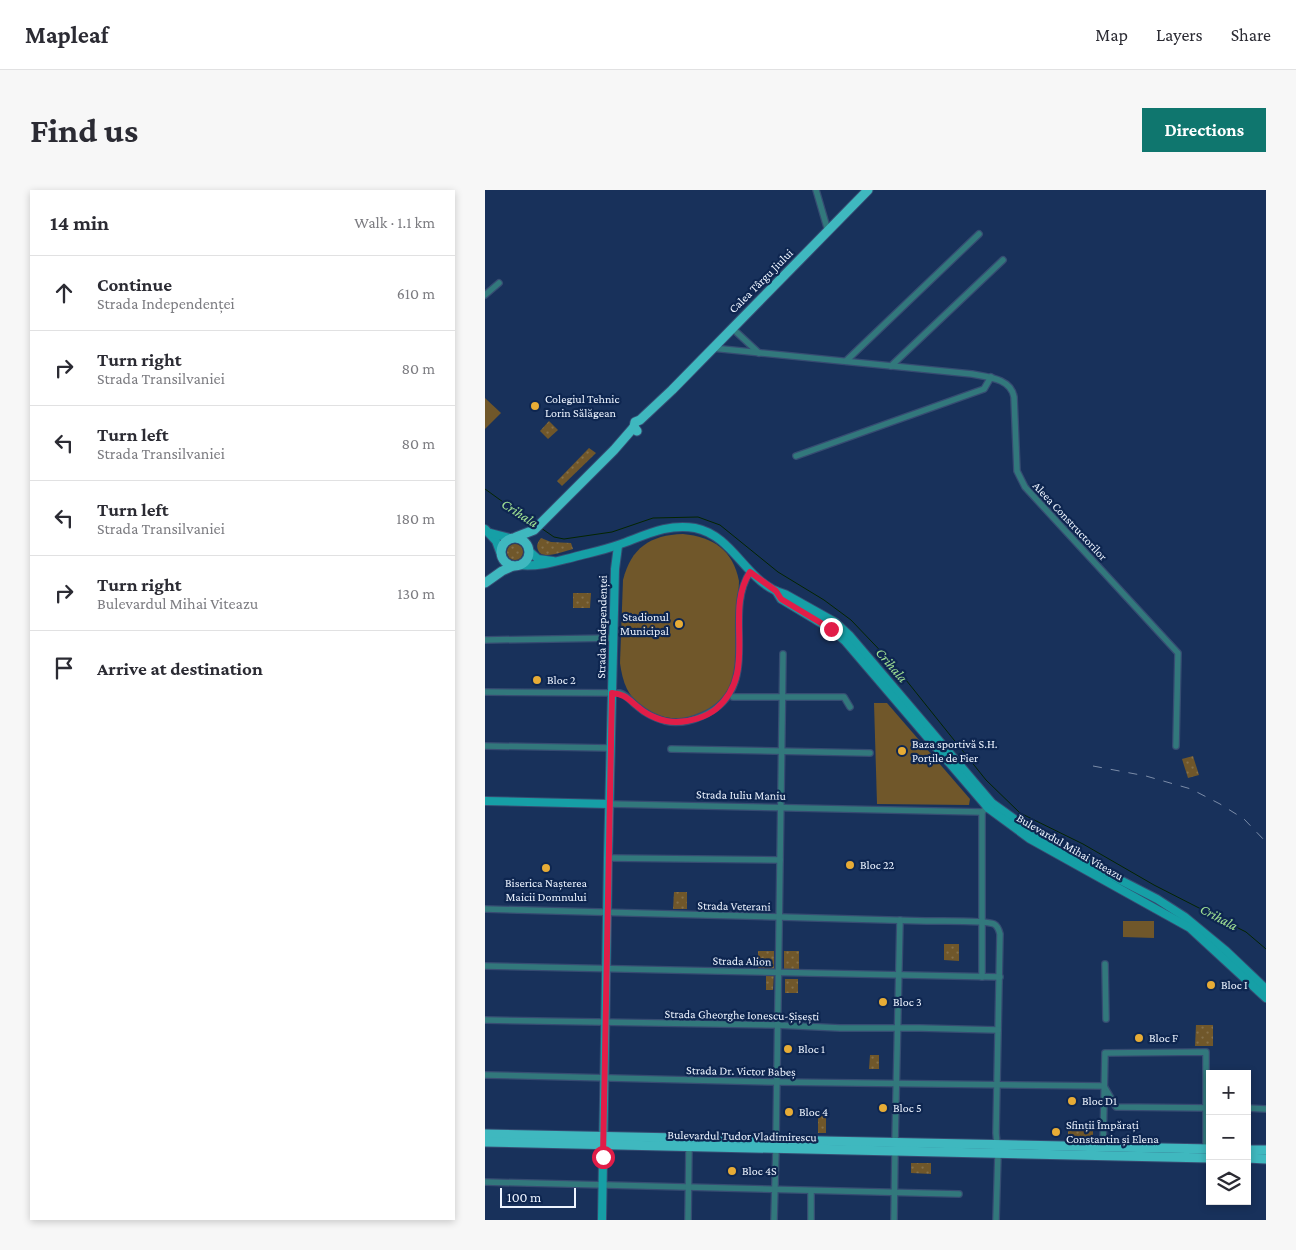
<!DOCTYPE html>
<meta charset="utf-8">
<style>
:root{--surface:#fff;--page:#f7f7f7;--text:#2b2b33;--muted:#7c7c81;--line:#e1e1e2;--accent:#0f766e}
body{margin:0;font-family:"Crimson Pro",serif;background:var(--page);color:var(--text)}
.controls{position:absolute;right:15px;bottom:15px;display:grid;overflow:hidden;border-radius:0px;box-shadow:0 2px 8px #0003}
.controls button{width:45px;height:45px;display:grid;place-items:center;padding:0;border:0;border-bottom:1px solid var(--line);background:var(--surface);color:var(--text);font:25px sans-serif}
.scale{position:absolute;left:15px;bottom:12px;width:76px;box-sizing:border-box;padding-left:5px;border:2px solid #edf4ff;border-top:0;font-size:14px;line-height:18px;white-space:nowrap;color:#edf4ff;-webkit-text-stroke:4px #0e2650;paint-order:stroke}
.stop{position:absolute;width:15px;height:15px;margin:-11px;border:4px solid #e11d48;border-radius:50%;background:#fff}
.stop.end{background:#e11d48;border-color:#fff;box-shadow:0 1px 5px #0008}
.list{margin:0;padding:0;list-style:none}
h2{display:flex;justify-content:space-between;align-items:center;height:65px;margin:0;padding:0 20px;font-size:21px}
h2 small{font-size:16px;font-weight:400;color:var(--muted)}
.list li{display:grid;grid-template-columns:32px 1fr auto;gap:15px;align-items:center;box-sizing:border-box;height:75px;padding:0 20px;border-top:1px solid var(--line)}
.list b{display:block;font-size:19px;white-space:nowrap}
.list p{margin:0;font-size:16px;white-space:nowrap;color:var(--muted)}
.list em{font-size:16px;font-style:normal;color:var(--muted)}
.icon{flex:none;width:28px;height:28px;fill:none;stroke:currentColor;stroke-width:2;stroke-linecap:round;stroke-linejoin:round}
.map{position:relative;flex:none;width:781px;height:1030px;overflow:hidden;border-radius:0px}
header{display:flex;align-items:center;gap:30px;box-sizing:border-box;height:70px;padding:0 25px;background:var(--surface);border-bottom:1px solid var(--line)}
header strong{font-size:24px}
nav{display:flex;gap:28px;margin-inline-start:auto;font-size:18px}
.intro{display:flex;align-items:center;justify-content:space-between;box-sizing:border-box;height:120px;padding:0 30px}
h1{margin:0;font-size:35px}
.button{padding:12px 22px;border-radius:0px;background:var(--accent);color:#fff;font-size:18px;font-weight:700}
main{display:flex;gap:30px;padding:0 30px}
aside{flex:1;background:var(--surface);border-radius:0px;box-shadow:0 2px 8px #0003}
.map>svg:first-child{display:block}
.green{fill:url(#green-dots)}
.pitch{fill:#70572a}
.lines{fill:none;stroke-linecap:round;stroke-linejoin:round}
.stream{stroke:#042500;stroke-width:1}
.street-casing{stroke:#364c72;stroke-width:8}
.secondary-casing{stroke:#364c72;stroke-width:10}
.primary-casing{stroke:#364c72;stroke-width:11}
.street{stroke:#32787c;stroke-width:5.5}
.secondary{stroke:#169fa6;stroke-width:8}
.primary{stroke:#3fb8bf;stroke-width:9}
.rail{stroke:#7b8ca8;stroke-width:1;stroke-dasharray:9 9;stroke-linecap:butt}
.route{stroke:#e11d48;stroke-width:6}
.poi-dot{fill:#e7ac36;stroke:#0e2650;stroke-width:2}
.labels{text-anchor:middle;stroke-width:4.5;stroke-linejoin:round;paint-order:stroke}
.street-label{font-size:12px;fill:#edf4ff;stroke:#0e2650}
.poi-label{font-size:12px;fill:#edf4ff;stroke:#0e2650;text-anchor:start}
.water-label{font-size:14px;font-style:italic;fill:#a1e394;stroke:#0e2650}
</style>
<header>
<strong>Mapleaf</strong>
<nav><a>Map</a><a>Layers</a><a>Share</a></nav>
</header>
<div class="intro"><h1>Find us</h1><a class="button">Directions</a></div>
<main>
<aside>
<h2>14 min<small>Walk · 1.1 km</small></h2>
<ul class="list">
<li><svg class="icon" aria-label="ahead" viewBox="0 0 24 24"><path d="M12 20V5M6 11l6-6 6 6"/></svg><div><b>Continue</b><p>Strada Independenței</p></div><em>610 m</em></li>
<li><svg class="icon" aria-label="right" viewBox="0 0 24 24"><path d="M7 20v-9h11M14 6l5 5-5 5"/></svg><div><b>Turn right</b><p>Strada Transilvaniei</p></div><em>80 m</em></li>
<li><svg class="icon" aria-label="left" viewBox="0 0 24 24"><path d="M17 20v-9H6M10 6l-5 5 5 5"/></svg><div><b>Turn left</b><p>Strada Transilvaniei</p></div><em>80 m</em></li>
<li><svg class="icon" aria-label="left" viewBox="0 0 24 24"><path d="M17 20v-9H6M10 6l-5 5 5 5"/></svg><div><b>Turn left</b><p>Strada Transilvaniei</p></div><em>180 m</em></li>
<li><svg class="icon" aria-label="right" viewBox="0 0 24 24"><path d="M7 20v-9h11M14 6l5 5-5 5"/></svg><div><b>Turn right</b><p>Bulevardul Mihai Viteazu</p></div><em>130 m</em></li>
<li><svg class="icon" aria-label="arrive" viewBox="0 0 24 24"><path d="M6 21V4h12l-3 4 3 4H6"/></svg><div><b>Arrive at destination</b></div></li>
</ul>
</aside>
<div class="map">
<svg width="781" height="1030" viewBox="0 0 781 1030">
<defs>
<pattern id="green-dots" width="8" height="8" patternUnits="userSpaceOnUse" patternTransform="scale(1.25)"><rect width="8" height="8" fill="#70572a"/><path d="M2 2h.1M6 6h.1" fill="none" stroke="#85704a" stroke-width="1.8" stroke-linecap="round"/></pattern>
</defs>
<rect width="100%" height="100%" fill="#18315b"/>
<g class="green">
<polygon points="64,231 73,240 63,249 55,241"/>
<polygon points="104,258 111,263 77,296 72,291"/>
<path d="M56 348 66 352 86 353 88 359C79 361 57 371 53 360 51 355 53 352 56 348Z"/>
<circle cx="30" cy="362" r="8"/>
<polygon points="88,403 106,403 105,418 88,418"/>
<polygon points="708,566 714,585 703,588 697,569"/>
<polygon points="189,702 202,702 202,719 188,719"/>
<polygon points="459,754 474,754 474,771 459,770"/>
<rect x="273" y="761" width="16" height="18"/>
<rect x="299" y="761" width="15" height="19"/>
<polygon points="281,783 289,783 288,800 281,800"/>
<rect x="300" y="789" width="13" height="14"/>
<polygon points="711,835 728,835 728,856 710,856"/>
<polygon points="385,865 394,865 394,879 384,879"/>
<rect x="333" y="923" width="8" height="20"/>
<rect x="583" y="938" width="25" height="9"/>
<polygon points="426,973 446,973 446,984 426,983"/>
</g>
<g class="pitch">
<polygon points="0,208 16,223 0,239"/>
<path d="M198 344C228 347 248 360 254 391L250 483C246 498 238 511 225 520 197 537 157 528 142 499 138 491 136 481 135 473L138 390C146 358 165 345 198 344Z"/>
<polygon points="389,513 402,513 485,609 484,615 392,614"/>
<polygon points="638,731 669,731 669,748 638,747"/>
</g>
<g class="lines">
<g class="stream">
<polyline points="0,299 50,335"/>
<polyline points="56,338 69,347 79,349 127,342 168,328 213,327 235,335 293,382 339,410 366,430 409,475 501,590 535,623 598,654 669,695 761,742 781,759"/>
</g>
<g class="street-casing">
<g id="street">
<polyline points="331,0 343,41"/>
<polyline points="0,105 14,93"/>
<polyline points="247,138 274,163"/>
<path d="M227 158 487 184C502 187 526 188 529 207L532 281 540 297 693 463 691 556"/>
<polyline points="361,171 494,44"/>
<polyline points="406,176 518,70"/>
<polyline points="311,266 499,199 506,187"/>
<polyline points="0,450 129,448"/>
<path d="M0 502 135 503C143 506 146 512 153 517 160 523 170 528 180 531 192 534 206 531 217 526 281 499 236 426 265 382"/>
<polyline points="248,507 359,507 365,517"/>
<polyline points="0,556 126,558"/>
<polyline points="186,559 385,563"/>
<polyline points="124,614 497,622 504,616"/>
<polyline points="123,668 295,670"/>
<path d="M0 719 441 731C454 731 501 730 509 734 513 736 514 740 515 744L511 943 513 964 511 1030"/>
<polyline points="620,774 621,829"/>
<polyline points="0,776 515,787"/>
<polyline points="497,787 497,622"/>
<polyline points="0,830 292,835 355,838 435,838 513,840"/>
<polyline points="0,885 291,892 619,896 631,917 725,918"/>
<polyline points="762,918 781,919"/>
<polyline points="291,951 298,464"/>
<polyline points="410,953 415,730"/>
<polyline points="618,957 620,863 721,862 721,959"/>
<polyline points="0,992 474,1004"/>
<polyline points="203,1030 204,957"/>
<polyline points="289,1030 291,959"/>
<polyline points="326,1030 326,1001"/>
<polyline points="409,1030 410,961"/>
</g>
</g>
<g class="secondary-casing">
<g id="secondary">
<polyline points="0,339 11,351 15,362"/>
<polyline points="5,343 25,348"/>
<polyline points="44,361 53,369 68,371"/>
<path d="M33 375C55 377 69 372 89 367 104 363 119 360 133 355 159 346 182 333 210 338 250 346 261 394 300 404L350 432 365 446 507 613 549 643 575 659 672 709 700 727 740 760 781 799"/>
<polyline points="291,401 296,409 346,439 360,451 503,618 545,649 705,738 781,808"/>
<polyline points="0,611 124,614"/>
<polyline points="117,1030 123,668 130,379 133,356"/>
</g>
</g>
<g class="primary-casing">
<g id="primary">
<polyline points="152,241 149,237 150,232 155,230 187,200 383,0"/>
<polyline points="31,347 49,340 129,260 149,237"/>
<circle cx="30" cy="362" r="14"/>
<polyline points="0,393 17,381 28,376"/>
<polyline points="0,944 725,959"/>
<polyline points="0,952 725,968"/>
<polyline points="762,960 781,960"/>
<polyline points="762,968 781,969"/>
</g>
</g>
<use href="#street" class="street"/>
<use href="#secondary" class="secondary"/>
<use href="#primary" class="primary"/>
<polyline class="rail" points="608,576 661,586 706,599 735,614 759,629 781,652"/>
</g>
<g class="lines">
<path class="route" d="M118 967 127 503C140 504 143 509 153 517 163 526 178 532 191 532 205 532 221 527 231 519 275 482 238 423 265 382L291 401 296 409 346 439"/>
</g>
<g class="poi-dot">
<circle cx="50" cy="216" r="5"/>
<circle cx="194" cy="434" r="5"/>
<circle cx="52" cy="490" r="5"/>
<circle cx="417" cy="561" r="5"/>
<circle cx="365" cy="675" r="5"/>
<circle cx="61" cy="678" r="5"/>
<circle cx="726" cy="795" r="5"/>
<circle cx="398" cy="812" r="5"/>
<circle cx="654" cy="848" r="5"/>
<circle cx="303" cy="859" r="5"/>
<circle cx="587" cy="911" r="5"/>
<circle cx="398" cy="918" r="5"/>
<circle cx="304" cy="922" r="5"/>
<circle cx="571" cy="942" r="5"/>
<circle cx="247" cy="981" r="5"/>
</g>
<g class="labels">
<g class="street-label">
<text transform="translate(276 91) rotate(-45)" y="4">Calea Târgu Jiului</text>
<text transform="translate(585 331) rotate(47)" y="4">Aleea Constructorilor</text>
<text transform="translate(117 437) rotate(-89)" y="4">Strada Independenței</text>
<text transform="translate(256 605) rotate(1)" y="4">Strada Iuliu Maniu</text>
<text transform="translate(585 657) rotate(30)" y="4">Bulevardul Mihai Viteazu</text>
<text transform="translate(249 716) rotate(1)" y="4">Strada Veterani</text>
<text transform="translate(257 771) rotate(1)" y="4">Strada Alion</text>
<text transform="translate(257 825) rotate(1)" y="4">Strada Gheorghe Ionescu-Șișești</text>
<text transform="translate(256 881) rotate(1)" y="4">Strada Dr. Victor Babeș</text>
<text transform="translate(257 946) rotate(1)" y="4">Bulevardul Tudor Vladimirescu</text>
</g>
<g class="poi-label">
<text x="60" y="213">Colegiul Tehnic<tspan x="60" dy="14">Lorin Sălăgean</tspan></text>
<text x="184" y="431" text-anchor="end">Stadionul<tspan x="184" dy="14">Municipal</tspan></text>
<text x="62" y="494">Bloc 2</text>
<text x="427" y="558">Baza sportivă S.H.<tspan x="427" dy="14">Porțile de Fier</tspan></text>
<text x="375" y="679">Bloc 22</text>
<text x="61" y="697" text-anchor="middle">Biserica Nașterea<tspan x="61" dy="14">Maicii Domnului</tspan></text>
<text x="736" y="799">Bloc I</text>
<text x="408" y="816">Bloc 3</text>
<text x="664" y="852">Bloc F</text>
<text x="313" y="863">Bloc 1</text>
<text x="597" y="915">Bloc D1</text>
<text x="408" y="922">Bloc 5</text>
<text x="314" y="926">Bloc 4</text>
<text x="581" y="939">Sfinții Împărați<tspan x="581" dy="14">Constantin și Elena</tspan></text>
<text x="257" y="985">Bloc 4S</text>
</g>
<g class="water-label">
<text transform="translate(35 323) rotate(33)" y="5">Crihala</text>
<text transform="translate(407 475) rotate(49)" y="5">Crihala</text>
<text transform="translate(734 727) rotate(28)" y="5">Crihala</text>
</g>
</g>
</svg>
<div class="controls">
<button>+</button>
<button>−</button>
<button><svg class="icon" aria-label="layers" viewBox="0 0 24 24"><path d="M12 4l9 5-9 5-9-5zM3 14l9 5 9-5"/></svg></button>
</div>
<div class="scale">100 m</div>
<div class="stop" style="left:118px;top:967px"></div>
<div class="stop end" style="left:346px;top:439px"></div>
</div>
</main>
